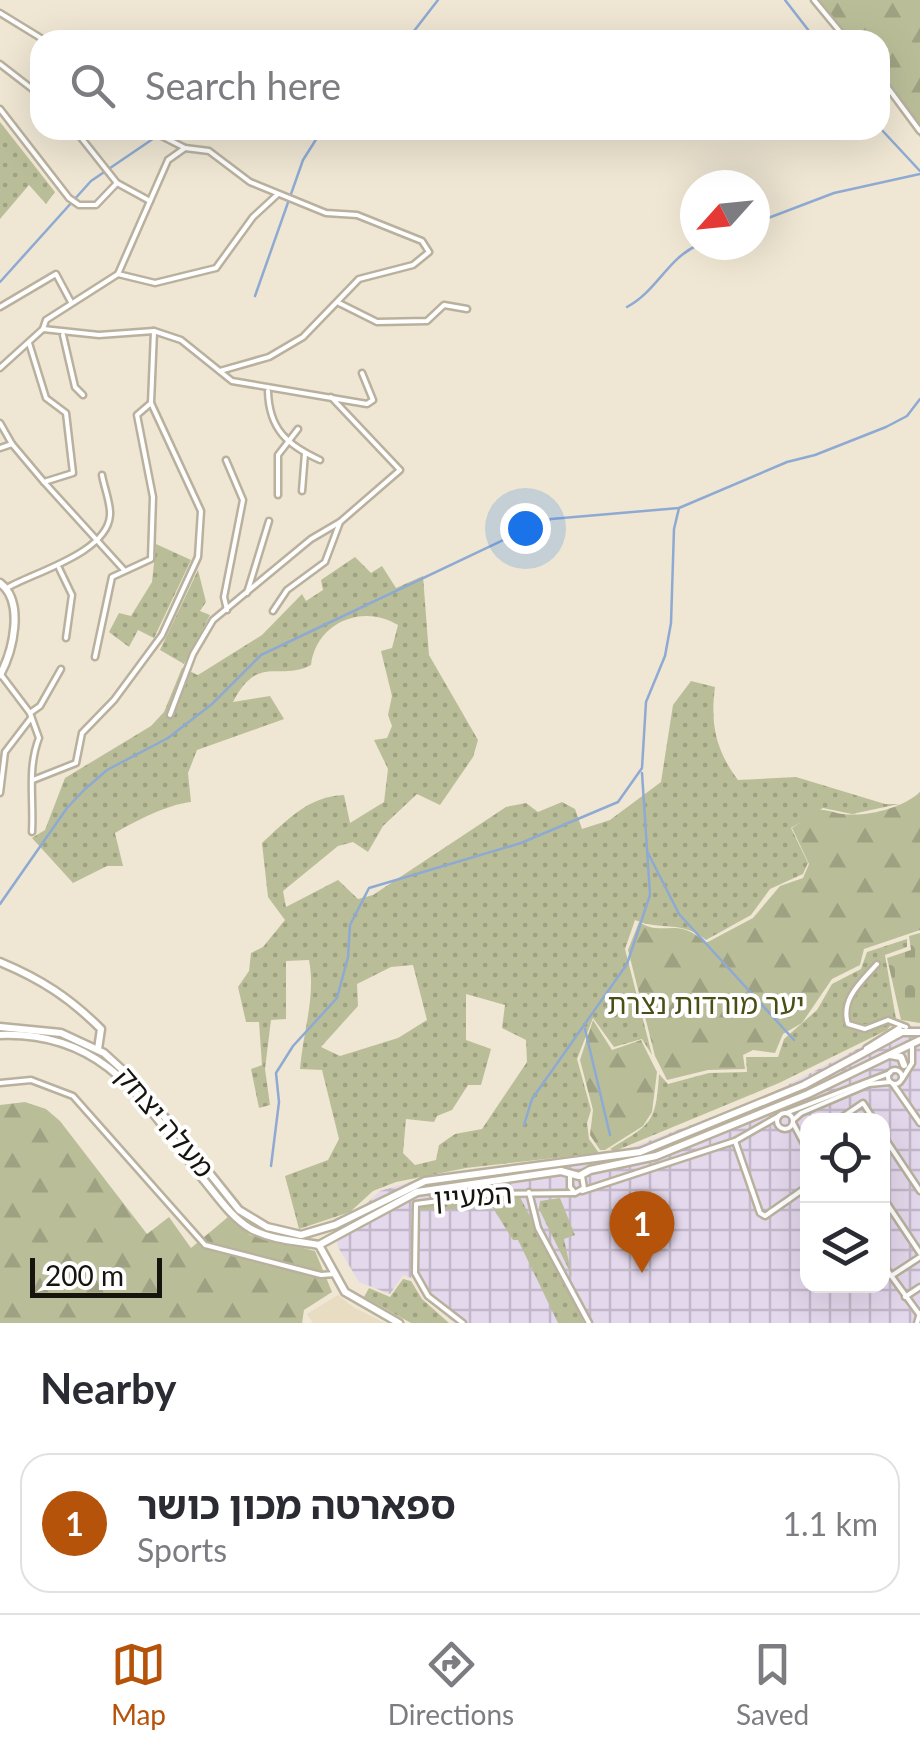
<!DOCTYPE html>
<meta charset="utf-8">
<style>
:root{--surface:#fff;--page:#f7f7f7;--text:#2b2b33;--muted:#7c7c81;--line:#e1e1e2;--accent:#b45309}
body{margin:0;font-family:Lato,"Noto Sans Hebrew",sans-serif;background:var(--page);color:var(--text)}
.controls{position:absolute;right:30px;bottom:30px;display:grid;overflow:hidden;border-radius:20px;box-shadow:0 10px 40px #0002}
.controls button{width:90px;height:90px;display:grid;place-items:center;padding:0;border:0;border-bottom:2px solid var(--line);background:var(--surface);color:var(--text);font:50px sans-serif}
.compass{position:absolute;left:680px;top:170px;width:90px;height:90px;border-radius:50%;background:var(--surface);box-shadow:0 10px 40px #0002;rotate:243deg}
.scale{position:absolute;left:30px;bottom:25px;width:132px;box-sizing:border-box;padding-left:10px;border:5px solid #17140e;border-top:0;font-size:28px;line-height:35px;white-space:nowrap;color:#17140e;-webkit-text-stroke:8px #fff;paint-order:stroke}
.you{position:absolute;left:525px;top:528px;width:35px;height:35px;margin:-25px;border:8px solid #fff;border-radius:50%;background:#1a73e8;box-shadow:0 0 0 15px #1a73e833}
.badge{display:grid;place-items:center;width:65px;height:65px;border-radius:50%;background:var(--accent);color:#fff;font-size:32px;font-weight:700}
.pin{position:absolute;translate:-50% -82px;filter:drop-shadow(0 2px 5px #0008)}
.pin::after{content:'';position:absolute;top:52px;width:35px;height:30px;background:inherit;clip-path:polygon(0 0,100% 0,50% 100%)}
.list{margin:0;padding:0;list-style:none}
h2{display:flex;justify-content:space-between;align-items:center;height:130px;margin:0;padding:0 40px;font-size:42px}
h2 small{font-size:32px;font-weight:400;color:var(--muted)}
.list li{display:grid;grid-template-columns:65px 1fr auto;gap:30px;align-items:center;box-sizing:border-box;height:140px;margin:0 20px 20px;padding:0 20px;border:2px solid var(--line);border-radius:30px}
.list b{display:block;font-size:38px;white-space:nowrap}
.list p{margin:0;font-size:32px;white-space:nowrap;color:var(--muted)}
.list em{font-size:32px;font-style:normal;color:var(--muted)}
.icon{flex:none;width:55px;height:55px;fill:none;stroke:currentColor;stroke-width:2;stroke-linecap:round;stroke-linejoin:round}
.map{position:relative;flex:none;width:920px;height:1323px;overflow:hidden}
.search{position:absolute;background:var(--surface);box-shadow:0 10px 40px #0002;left:30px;right:30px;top:30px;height:110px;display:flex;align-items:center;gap:25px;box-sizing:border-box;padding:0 35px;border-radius:30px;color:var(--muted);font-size:38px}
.sheet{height:290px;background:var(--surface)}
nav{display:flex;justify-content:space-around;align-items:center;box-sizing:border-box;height:140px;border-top:2px solid var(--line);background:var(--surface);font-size:28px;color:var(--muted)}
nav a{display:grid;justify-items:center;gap:5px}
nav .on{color:var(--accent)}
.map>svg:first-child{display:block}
.industrial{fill:url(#industrial-grid);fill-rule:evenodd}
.built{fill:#e8dcc2}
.grass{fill:url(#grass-dots);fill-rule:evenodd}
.forest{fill:url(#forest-firs)}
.cemetery{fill:url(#cemetery-stones)}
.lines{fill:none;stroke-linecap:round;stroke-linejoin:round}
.stream{stroke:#8eaad3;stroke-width:2.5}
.street-casing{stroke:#b9b19e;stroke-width:9}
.secondary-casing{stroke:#b9b19e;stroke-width:11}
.street{stroke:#fff;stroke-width:4}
.secondary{stroke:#fff;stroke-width:6}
.labels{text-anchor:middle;stroke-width:8;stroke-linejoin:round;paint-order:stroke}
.park-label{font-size:28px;fill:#4c4f15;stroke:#fff}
.street-label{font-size:28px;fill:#17140e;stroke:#fff}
</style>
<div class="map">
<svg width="920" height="1323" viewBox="0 0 920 1323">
<defs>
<pattern id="industrial-grid" width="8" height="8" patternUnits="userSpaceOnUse" patternTransform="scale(2.5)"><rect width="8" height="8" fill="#e4d8ec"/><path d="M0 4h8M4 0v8" fill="none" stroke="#c3b8c9"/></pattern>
<pattern id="grass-dots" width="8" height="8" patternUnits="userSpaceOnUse" patternTransform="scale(2.5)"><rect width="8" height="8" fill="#babe98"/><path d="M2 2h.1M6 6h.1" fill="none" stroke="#9fa282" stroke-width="1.8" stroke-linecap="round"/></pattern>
<pattern id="forest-firs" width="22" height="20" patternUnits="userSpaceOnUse" patternTransform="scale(2.5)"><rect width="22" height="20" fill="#babe98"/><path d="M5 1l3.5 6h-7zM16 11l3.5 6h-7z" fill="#9fa282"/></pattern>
<pattern id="cemetery-stones" width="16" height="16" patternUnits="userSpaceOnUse" patternTransform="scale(2.5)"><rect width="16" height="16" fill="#babe98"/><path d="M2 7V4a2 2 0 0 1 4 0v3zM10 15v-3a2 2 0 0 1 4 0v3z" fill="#9fa282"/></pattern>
</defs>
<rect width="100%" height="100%" fill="#efe6d3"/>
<path class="industrial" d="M902 1026H920V1323H455L423 1297 414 1279 403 1275 390 1294 359 1282 338 1247 333 1222 354 1215 380 1191 417 1180 614 1154 762 1098ZM808 1120H882V1286H808Z"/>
<polygon class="built" points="338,1295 353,1307 385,1323 313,1323 307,1314"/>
<g class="grass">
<polygon points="0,122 55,192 46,204 29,185 0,219"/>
<polygon points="156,544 191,560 154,638 138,630 129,647 109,632 119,613 131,616 152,582"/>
<path d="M355 557 371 573 382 566 396 588 423 576 429 655 478 740 473 757 440 805 417 794 383 826 368 852 353 842 338 846 283 891 286 907 338 880 358 899 373 895 506 807 526 803 538 812 562 802 575 809 582 829 610 820 661 782 673 705 691 681 715 687C710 724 716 751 738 780L796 777 885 804H899L852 814 823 808 791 828 808 863 803 874 770 889 751 915 706 940C683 920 660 931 635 920L625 949 652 1055 642 1039 614 1047 593 1018 577 1059 591 1110 587 1123 589 1139 599 1153 466 1168 396 1182 373 1191 350 1212 299 1229 285 1176 328 1160 339 1139 322 1070 300 1069C303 1031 316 997 309 960L286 961V1019L271 1020 265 1069 270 1105 259 1108 251 1069 262 1065 259 1022H246L238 987 249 971 251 953 263 947 285 920 268 897 262 843C287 820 309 796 344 795L350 823 384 802 388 769 374 740 387 738 392 726 388 715 392 696 381 651 392 648 398 625C362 603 316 623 311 665 279 682 258 653 233 702L270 696 284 719 197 750 188 773 191 802C169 804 135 821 115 833L123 866H107L73 883 32 838 45 830 65 778 151 726 164 712 182 668 198 675 262 635 302 594 306 601 323 590 321 580ZM413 965 427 1020 398 1038 340 1056 321 1047 358 1006 357 984 391 967ZM466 994 505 1005 502 1028 526 1040 527 1062 482 1129 455 1134 439 1145 436 1160 415 1165 403 1153 406 1119 434 1122 437 1116 452 1110 468 1085H481L491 1049 466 1040Z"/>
<polygon points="198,570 206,602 200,611 210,615 184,664 160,650"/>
<path d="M907 939V947L885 955 896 1019 887 1030 779 1083 615 1151 610 1149C651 1124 656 1124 659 1074L668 1084 709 1073 747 1072 746 1057H778L784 1039 817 1010 832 984 861 969 867 952Z"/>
<polygon points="520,1197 584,1323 558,1323 518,1240 513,1240 493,1208 419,1210 425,1204"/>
<polygon points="560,1198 575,1235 564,1239 572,1276 539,1209 540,1201"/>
<polygon points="403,1279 411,1281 422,1299 449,1323 411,1323 364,1297 369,1288 390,1297"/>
</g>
<g class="forest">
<polygon points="810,0 920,0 920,137 880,83 880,40 842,40"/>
<path d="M920 792V930L864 949 860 965 832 979 802 1023 783 1034 775 1053 753 1050 743 1055 745 1069 708 1070 667 1080 655 1056 628 950 639 922C664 938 676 915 706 943L753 918 780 886 803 878 809 864 792 828C801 823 809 812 819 810 827 809 836 814 843 814 867 817 903 808 920 792Z"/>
<polygon points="593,1020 612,1050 641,1040 657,1072 652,1112 643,1126 605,1150 600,1150 590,1135 593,1110 580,1060"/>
<polygon points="25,1102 46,1109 60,1121 147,1234 169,1217 191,1248 228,1217 250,1235 315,1251 332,1292 304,1310 302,1323 0,1323 0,1105"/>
</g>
<polygon class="cemetery" points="920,933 920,1023 901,1020 887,958 911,950 909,936"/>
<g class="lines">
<g class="stream">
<polyline points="785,0 816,40"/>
<polyline points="407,40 438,0"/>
<polyline points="880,128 920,171"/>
<polyline points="755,223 834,193 920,174"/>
<polyline points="0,282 91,181 166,130"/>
<polyline points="255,296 303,160 322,130"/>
<path d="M627 307C656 292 668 258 698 245"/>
<polyline points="648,853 679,914 794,1040"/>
<polyline points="0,904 67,808 84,790 107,770 168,738 212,704 261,655 533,526 551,519 679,508 787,462 815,455 886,427 907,416 920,399"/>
<polyline points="585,1029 610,1135"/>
<polyline points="524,1125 532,1099 627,964 650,895 642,773"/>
<polyline points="271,1166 279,1102 276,1073 293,1046 337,998 348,957 350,925 369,888 521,843 618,802 642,768 646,702 665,656 671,623 674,529 679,508"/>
</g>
<g class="street-casing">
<g id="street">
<polyline points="814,0 847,40"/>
<polyline points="0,13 44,40"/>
<polyline points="0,64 40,95"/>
<polyline points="880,77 920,131"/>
<polyline points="0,109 69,198 79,205 96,205 117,183"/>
<polyline points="75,130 117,183 150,201"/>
<polyline points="150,130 185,148 209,151 250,182 326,213 357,215 422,241 429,252 413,265 359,279 303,337 269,357 220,371"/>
<polyline points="118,274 155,283 216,268 253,217 278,194"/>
<polyline points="339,303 377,322 427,321 444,305 467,309"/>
<polyline points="0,307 56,274 71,302"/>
<polyline points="43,329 99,335 154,331 181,340 232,381 367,404 373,400 362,373"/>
<polyline points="63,335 75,387 83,395"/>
<polyline points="0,368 43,329 46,320 118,274 168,160 185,148"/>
<path d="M268 391C269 429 287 445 320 460"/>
<polyline points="0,423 12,444 0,448"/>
<polyline points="12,444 44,482 73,473 66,413 46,398 29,343"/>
<polyline points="226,460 243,500 224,597 227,610"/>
<polyline points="44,482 124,570"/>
<polyline points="302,491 305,453"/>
<polyline points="278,495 278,455 298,429"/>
<polyline points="59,568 72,595 66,638"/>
<path d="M7 588C32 573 108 553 110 515 111 504 104 487 102 475"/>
<polyline points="247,593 269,521"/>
<polyline points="273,611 287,590 325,562 340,522 400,470 331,397"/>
<polyline points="95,657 112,577 151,559 153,497 137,415 151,403"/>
<path d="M2 676 30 713 39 738C27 769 34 799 32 832"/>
<polyline points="30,713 40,706 61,669"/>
<polyline points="170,715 193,654 213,620 311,539 340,522"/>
<polyline points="33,780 76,763 82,733 114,700 162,635 198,557 201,511 151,403 154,331"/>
<polyline points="0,793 5,752 31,718"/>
<path d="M877 964C862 981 840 999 848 1024L865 1029 888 1020 906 1027"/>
<circle cx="895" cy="1077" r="7"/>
<polyline points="902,1079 912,1063 912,1046"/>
<polyline points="0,1083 31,1080 73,1096 205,1245 321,1275 335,1274"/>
<polyline points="893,1084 920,1123"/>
<polyline points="786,1113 890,1073"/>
<circle cx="785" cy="1121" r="8"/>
<polyline points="793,1120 801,1113 869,1084 890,1082"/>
<polyline points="838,1120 863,1103 874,1120"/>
<polyline points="793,1123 808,1151"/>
<polyline points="882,1134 920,1191"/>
<polyline points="735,1141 760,1213 765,1216 808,1186"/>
<polyline points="570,1174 570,1187 575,1193 584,1188 582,1176"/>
<polyline points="582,1191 735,1141 779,1116"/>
<polyline points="529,1192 538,1228 589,1323"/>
<polyline points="882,1196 920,1253"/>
<polyline points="882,1263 919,1314"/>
<polyline points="891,1276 920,1257"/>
<polyline points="905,1297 920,1287"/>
<polyline points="463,1323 428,1296 415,1273 416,1204 492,1194 574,1193"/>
<polyline points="917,1323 920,1313"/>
</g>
</g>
<g class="secondary-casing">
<g id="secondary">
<path d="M0 583C25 602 13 651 0 675"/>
<path d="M0 962C41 979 70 998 101 1029L98 1049"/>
<polyline points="0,1027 61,1033 104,1053 139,1085 239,1210 267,1227 301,1235 335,1225 425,1181 640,1152 804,1085 902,1032 920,1032"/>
<path d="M0 1035C107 1031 145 1104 203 1179 218 1197 231 1217 251 1229 272 1240 296 1241 319 1245L345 1292 399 1323"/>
<polyline points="867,1049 899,1029"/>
<polyline points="890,1055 901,1057 904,1065"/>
<polyline points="319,1245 417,1192 561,1171 579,1176 590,1170 656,1156 808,1094 920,1040"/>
</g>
</g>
<use href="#street" class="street"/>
<use href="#secondary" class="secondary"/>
</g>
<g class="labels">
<g class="park-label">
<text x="706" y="1014">יער מורדות נצרת</text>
</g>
<g class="street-label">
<text transform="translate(165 1122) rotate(50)" y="10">מעלה יצחק</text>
<text transform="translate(473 1196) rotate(-4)" y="10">המעיין</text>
</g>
</g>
</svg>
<div class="controls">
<button><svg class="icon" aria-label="locate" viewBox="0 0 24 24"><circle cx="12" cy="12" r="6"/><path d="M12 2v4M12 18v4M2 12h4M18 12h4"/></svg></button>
<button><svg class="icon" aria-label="layers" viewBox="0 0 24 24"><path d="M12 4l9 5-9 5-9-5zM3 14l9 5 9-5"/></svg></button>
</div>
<svg class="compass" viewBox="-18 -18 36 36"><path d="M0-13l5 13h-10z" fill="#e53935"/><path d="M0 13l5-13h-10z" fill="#7c7c81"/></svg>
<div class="scale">200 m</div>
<div class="you"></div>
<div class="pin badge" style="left:642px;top:1273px">1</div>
<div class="search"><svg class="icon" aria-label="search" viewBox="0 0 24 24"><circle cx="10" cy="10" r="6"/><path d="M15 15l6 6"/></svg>Search here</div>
</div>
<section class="sheet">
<h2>Nearby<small></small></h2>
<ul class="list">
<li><span class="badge">1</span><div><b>ספארטה מכון כושר</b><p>Sports</p></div><em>1.1 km</em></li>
</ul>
</section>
<nav>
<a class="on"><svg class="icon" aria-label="map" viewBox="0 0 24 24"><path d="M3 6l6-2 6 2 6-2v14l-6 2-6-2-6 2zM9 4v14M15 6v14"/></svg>Map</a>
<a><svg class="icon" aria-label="directions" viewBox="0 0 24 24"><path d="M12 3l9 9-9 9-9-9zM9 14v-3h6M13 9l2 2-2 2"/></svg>Directions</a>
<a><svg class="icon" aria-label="saved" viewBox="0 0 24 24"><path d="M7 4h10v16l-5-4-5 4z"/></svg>Saved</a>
</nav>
